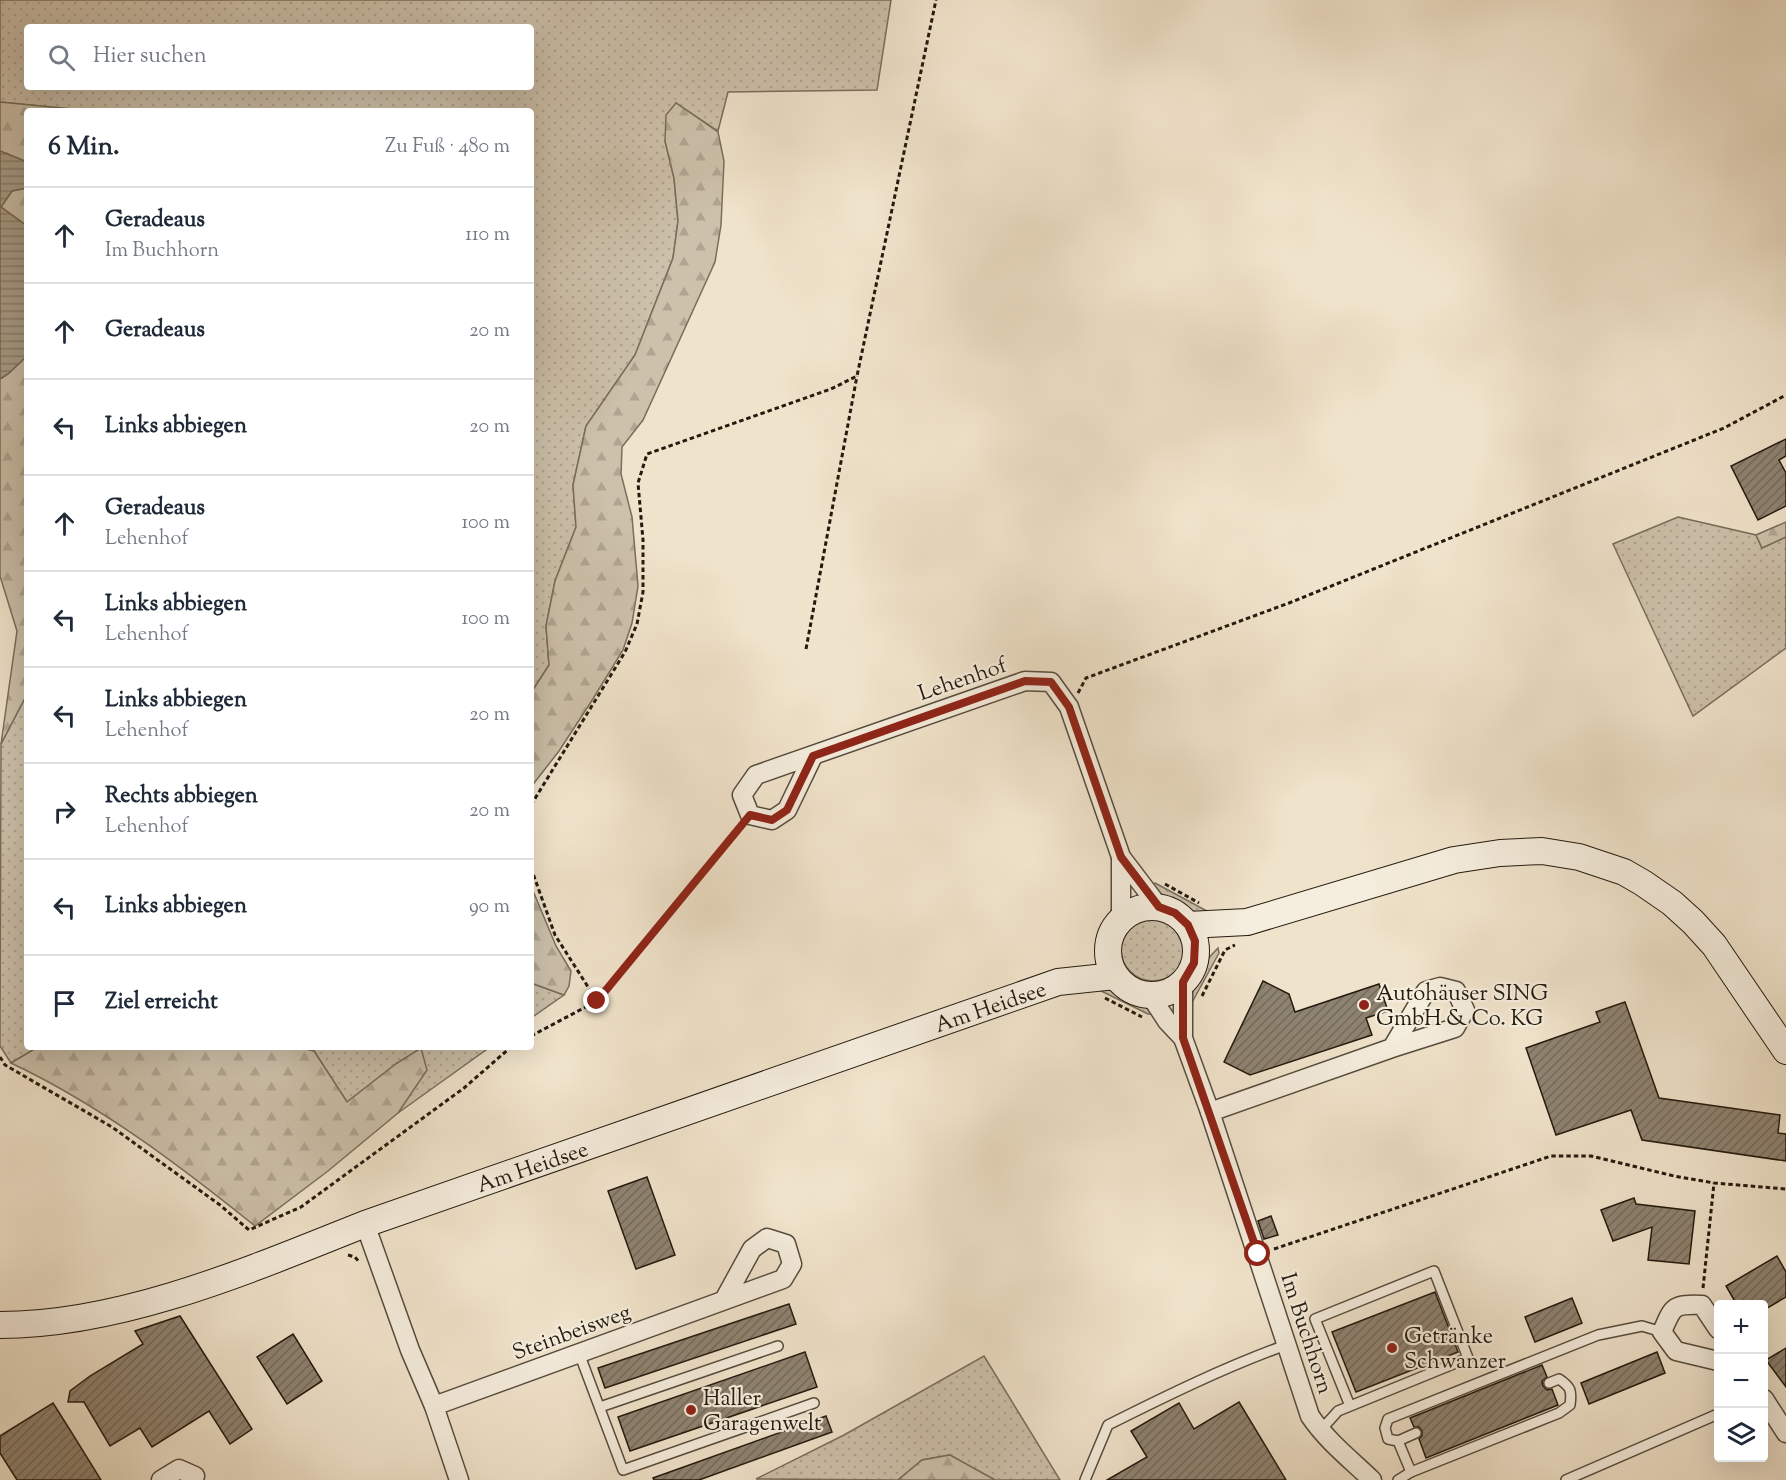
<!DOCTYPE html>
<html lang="de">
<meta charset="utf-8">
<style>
:root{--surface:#fff;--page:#f2f2f3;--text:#1f2937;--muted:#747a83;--line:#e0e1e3}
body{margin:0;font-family:"Sorts Mill Goudy",serif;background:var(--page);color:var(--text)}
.controls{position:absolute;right:18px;bottom:18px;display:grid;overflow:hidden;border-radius:6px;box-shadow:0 6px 24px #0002}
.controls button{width:54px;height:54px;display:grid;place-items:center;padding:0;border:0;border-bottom:2px solid var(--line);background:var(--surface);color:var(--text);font:30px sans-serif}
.stop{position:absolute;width:18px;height:18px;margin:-14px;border:4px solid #8f2418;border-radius:50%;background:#fff}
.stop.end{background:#8f2418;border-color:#fff;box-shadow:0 2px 6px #0008}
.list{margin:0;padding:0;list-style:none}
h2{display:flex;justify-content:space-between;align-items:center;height:78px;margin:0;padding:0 24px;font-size:26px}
h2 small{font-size:20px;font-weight:400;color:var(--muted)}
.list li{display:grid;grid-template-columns:39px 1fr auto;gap:18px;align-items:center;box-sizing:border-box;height:96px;padding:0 24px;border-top:2px solid var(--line)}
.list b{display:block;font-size:22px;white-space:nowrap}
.list p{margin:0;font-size:20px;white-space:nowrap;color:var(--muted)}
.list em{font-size:20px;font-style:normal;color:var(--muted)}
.icon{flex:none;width:33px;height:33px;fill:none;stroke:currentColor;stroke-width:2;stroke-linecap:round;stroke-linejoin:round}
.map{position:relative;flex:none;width:1786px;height:1480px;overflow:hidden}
.search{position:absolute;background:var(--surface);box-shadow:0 6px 24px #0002;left:24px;top:24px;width:510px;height:66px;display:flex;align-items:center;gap:15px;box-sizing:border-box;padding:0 21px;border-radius:6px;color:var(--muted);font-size:22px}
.panel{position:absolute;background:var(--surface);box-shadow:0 6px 24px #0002;left:24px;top:108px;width:510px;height:942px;border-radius:6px}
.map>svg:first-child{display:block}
.grass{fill:url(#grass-dots);stroke:#786e5d;stroke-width:1.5;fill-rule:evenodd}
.forest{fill:url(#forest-firs);stroke:#786e5d;stroke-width:1.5}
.water{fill:url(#water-rules);stroke:#746a59;stroke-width:1.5}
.building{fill:url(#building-hatch);stroke:#231a0f;stroke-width:1.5}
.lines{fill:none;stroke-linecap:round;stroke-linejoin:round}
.service-casing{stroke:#564c3e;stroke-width:12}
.minor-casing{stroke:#564c3e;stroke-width:21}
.secondary-casing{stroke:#231a0f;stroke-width:28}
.path{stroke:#231a0f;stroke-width:3;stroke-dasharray:4.5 3;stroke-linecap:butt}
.service{stroke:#f5eddd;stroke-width:9}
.minor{stroke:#f5eddd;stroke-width:18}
.secondary{stroke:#f5eddd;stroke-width:26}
.route{stroke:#8f2418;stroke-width:8}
.poi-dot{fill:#8f2418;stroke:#f5eddd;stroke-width:2}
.labels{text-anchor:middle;stroke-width:4.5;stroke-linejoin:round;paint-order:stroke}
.street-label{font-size:22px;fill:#231a0f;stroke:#f5eddd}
.poi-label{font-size:22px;fill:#231a0f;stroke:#f5eddd;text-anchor:start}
</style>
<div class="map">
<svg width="1786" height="1480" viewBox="0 0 1786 1480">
<defs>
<pattern id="grass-dots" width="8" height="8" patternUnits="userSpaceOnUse" patternTransform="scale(1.5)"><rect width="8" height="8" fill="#cdc1ab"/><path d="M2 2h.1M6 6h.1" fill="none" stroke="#b0a592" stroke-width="1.8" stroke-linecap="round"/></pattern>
<pattern id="forest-firs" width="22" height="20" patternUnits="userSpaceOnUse" patternTransform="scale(1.5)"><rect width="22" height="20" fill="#cdc1ab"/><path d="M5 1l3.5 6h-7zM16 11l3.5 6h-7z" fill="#b0a592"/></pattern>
<pattern id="water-rules" width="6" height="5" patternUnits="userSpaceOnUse" patternTransform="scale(1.5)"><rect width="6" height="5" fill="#aa9f8b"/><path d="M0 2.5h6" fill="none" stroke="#8a8170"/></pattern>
<pattern id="building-hatch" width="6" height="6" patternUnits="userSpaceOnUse" patternTransform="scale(1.5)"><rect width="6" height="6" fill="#8e8371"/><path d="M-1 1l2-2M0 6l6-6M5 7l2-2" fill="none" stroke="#746a5b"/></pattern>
</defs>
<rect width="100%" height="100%" fill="#f0e3cb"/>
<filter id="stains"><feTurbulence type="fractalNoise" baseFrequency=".00333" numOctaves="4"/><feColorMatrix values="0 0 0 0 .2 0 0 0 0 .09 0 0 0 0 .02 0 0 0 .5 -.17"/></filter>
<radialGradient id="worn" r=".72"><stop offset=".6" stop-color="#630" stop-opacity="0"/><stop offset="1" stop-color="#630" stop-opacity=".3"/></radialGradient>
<g class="grass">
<path d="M0 0H891L877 90 728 92 718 131 676 103 665 141 674 178 678 221 673 258 635 355 586 426 573 485 576 527 555 581 546 626 549 665 531 693V111H85L0 102ZM27 27H531V87H27Z"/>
<polygon points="1678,517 1756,535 1762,548 1786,537 1786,648 1693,716 1613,544"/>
<polygon points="27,694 27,1047 38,1047 11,1063 0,1046 1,744"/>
<path d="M1155 883 1207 911 1208 915C1188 911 1165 900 1151 885Z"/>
<circle cx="1153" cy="949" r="32"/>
<path d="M1218 948 1219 953 1189 1008C1191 981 1199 967 1218 948Z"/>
<polygon points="531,983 564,995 531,1018"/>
<path d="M1099 985C1122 989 1140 999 1156 1014H1148L1101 991Z"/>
<polygon points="298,1047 490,1047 398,1113 426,1070 397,1063 347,1102 314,1051"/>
<polygon points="984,1356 1060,1480 995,1480 949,1455 922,1460 898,1480 756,1479 844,1435"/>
</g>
<g class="forest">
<polygon points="0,102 83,110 85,111 27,111 27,162 0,151"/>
<polygon points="676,103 718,132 724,161 721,225 715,262 643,420 622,447 621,474 632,517 638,586 632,623 623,650 591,702 559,751 531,787 531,693 549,665 546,626 555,581 576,527 573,485 586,426 635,355 673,258 678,221 674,178 665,141 666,115"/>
<polygon points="27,188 27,226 1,207 12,191"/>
<polygon points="27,356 27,694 1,744 17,631 0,576 0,379 8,374"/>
<polygon points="1786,522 1786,537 1762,548 1756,535"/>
<polygon points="531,886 556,946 571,971 569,986 564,995 531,983"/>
<path d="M38 1047H298L314 1051 347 1102 397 1063 421 1048 427 1070 398 1113 328 1171 255 1226C179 1165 100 1105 11 1063Z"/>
<polygon points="950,1455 995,1480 898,1480 922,1460"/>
</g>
<polygon class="water" points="0,151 27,162 27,188 12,191 1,207 27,226 27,356 8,374 0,379"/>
<g class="building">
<polygon points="1786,439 1786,456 1779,460 1786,473 1786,506 1758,520 1731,466"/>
<polygon points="1263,981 1289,994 1295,1012 1379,984 1388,1011 1366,1018 1372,1035 1250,1075 1224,1062"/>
<polygon points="1625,1002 1659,1098 1780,1115 1778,1133 1786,1134 1786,1161 1642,1140 1631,1110 1556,1135 1526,1048 1600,1022 1596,1012"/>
<polygon points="647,1177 675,1255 636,1269 608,1191"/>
<polygon points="1634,1198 1636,1204 1695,1211 1689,1264 1648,1260 1652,1227 1613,1241 1601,1210"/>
<polygon points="1271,1216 1278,1235 1264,1239 1258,1221"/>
<polygon points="1777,1256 1786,1272 1786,1297 1764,1310 1764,1305 1737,1305 1726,1286"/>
<polygon points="1435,1292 1458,1352 1356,1392 1332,1332"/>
<polygon points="1572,1298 1582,1323 1535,1342 1525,1317"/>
<polygon points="789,1304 796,1324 605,1388 598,1368"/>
<polygon points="180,1316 252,1429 230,1444 209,1411 152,1447 140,1428 110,1446 84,1402 68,1402 70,1391 90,1376 143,1344 135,1331"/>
<polygon points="293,1334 322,1381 287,1404 257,1357"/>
<polygon points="1786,1348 1786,1387 1766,1360"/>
<polygon points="805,1352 817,1387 630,1451 618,1417"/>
<polygon points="1657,1352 1665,1373 1589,1404 1581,1383"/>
<polygon points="1542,1365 1547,1377 1542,1381 1543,1386 1547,1390 1552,1389 1558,1405 1426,1458 1419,1439 1422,1436 1422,1431 1419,1427 1414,1427 1410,1418"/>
<polygon points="1239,1402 1286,1480 1107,1480 1147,1457 1131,1431 1179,1403 1194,1429"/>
<polygon points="53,1403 75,1438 101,1480 17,1480 0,1453 0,1436"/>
<polygon points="826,1416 832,1432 699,1480 654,1480 653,1478"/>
</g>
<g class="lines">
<g class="service-casing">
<g id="service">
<polyline points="579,1353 623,1470 814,1403"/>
<polyline points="600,1407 778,1346"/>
<polyline points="1320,1431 1338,1411 1468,1358 1434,1271 1315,1319 1350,1406"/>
<polyline points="1416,1433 1398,1441 1388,1439 1385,1428 1388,1419 1598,1335 1642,1326 1662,1332"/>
<polyline points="1398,1441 1411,1472"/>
<path d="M1085 1480 1108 1425C1166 1396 1225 1367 1286 1345"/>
<path d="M1398 1480 1411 1472 1559 1413 1570 1405C1572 1391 1571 1387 1559 1379L1549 1383"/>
<polyline points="1566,1480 1718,1414"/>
</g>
</g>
<g class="minor-casing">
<g id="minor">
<polyline points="813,756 787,810 772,820 750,815 742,795 756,775 1025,681 1051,682 1069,707 1121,857 1159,907"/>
<polyline points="1121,919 1121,857"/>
<path d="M1183 982V1038L1210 1112 1310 1416C1327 1441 1350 1459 1372 1480"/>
<polyline points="1150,995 1167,1021 1183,1038"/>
<polyline points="1210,1112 1392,1048 1426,991 1440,987 1456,991 1465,1010 1455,1028 1392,1048"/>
<polyline points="365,1224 410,1350 434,1406 459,1480"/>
<path d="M1718 1329 1702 1305C1673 1304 1673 1306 1662 1332L1676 1351 1718 1361"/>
<polyline points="1764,1399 1786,1433"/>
<polyline points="434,1406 783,1279 792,1264 786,1244 767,1238 752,1249 724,1300"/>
<polyline points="161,1480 179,1469 195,1476"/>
</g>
</g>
<g class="secondary-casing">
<g id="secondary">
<circle cx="1152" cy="951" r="44"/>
<polyline points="1188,925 1247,922 1454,860 1500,853 1542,851 1579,857 1624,872 1643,883 1672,903 1693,922 1714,945 1786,1051"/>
<path d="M0 1325C123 1325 252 1269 365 1224L1058 982 1115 976"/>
</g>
</g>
<g class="path">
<polyline points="806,649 857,376"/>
<polyline points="1078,693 1086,678 1289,603 1724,428 1786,395"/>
<polyline points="531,805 625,652 637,624 643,592 643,540 638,483 647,454 831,389 857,376 936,0"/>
<polyline points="531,868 555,935 597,1001"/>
<polyline points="1165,884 1199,903"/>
<polyline points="1202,996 1225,950 1235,945"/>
<polyline points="1105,998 1142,1017"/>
<polyline points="531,1036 597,1001 738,828"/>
<polyline points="0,1057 5,1065 112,1127 220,1205 249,1230 301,1207 464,1088 511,1047"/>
<polyline points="1274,1249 1551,1156 1591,1156 1674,1176 1714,1183 1786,1189"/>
<polyline points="348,1255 355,1257 360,1263"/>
<polyline points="1703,1288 1714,1183"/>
</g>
<use href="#service" class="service"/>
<use href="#minor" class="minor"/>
<use href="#secondary" class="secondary"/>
</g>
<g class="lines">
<polyline class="route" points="597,1001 750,815 772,820 787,810 813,756 1025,681 1051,682 1069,707 1121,857 1159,907 1175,913 1188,925 1195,941 1194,963 1183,982 1183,1038 1258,1254"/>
</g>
<g class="poi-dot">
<circle cx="1364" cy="1005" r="6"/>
<circle cx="1392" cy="1348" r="6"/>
<circle cx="691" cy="1410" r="6"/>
</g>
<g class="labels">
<g class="street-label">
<text transform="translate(962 678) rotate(-19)" y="8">Lehenhof</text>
<text transform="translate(990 1006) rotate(-19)" y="8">Am Heidsee</text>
<text transform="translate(532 1166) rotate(-19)" y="8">Am Heidsee</text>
<text transform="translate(571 1331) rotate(-20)" y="8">Steinbeisweg</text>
<text transform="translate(1308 1333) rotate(72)" y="8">Im Buchhorn</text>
</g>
<g class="poi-label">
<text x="1376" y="1000">Autohäuser SING<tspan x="1376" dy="25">GmbH &amp; Co. KG</tspan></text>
<text x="1404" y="1343">Getränke<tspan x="1404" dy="25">Schwanzer</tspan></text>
<text x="703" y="1405">Haller<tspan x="703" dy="25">Garagenwelt</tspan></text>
</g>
</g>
<rect width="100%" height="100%" filter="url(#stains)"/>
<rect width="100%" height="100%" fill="url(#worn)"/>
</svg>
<div class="controls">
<button>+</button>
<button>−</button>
<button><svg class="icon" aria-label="layers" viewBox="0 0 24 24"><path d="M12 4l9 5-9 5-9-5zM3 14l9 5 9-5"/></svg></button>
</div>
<div class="stop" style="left:1258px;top:1254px"></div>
<div class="stop end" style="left:597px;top:1001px"></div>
<div class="search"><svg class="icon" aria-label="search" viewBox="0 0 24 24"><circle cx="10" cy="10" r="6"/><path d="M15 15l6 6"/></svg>Hier suchen</div>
<section class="panel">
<h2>6 Min.<small>Zu Fuß · 480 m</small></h2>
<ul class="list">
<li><svg class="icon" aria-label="ahead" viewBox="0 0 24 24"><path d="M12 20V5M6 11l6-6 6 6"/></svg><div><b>Geradeaus</b><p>Im Buchhorn</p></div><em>110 m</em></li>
<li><svg class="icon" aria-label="ahead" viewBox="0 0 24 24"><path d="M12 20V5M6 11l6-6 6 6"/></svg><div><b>Geradeaus</b></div><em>20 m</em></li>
<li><svg class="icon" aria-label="left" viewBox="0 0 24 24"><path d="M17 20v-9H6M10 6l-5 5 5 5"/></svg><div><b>Links abbiegen</b></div><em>20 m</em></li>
<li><svg class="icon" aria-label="ahead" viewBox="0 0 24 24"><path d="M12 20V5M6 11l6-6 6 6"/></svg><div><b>Geradeaus</b><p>Lehenhof</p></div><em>100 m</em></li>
<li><svg class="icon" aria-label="left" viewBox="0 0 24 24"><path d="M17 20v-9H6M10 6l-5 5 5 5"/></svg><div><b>Links abbiegen</b><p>Lehenhof</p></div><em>100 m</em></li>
<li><svg class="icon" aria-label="left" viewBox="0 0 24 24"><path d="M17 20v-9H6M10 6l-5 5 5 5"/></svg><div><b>Links abbiegen</b><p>Lehenhof</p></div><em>20 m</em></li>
<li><svg class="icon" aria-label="right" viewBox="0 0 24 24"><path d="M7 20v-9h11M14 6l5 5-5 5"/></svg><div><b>Rechts abbiegen</b><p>Lehenhof</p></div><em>20 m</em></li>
<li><svg class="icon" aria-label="left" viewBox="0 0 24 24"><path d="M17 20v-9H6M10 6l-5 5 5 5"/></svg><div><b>Links abbiegen</b></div><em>90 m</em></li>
<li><svg class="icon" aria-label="arrive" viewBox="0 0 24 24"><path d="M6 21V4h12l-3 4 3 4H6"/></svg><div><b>Ziel erreicht</b></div></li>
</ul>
</section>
</div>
